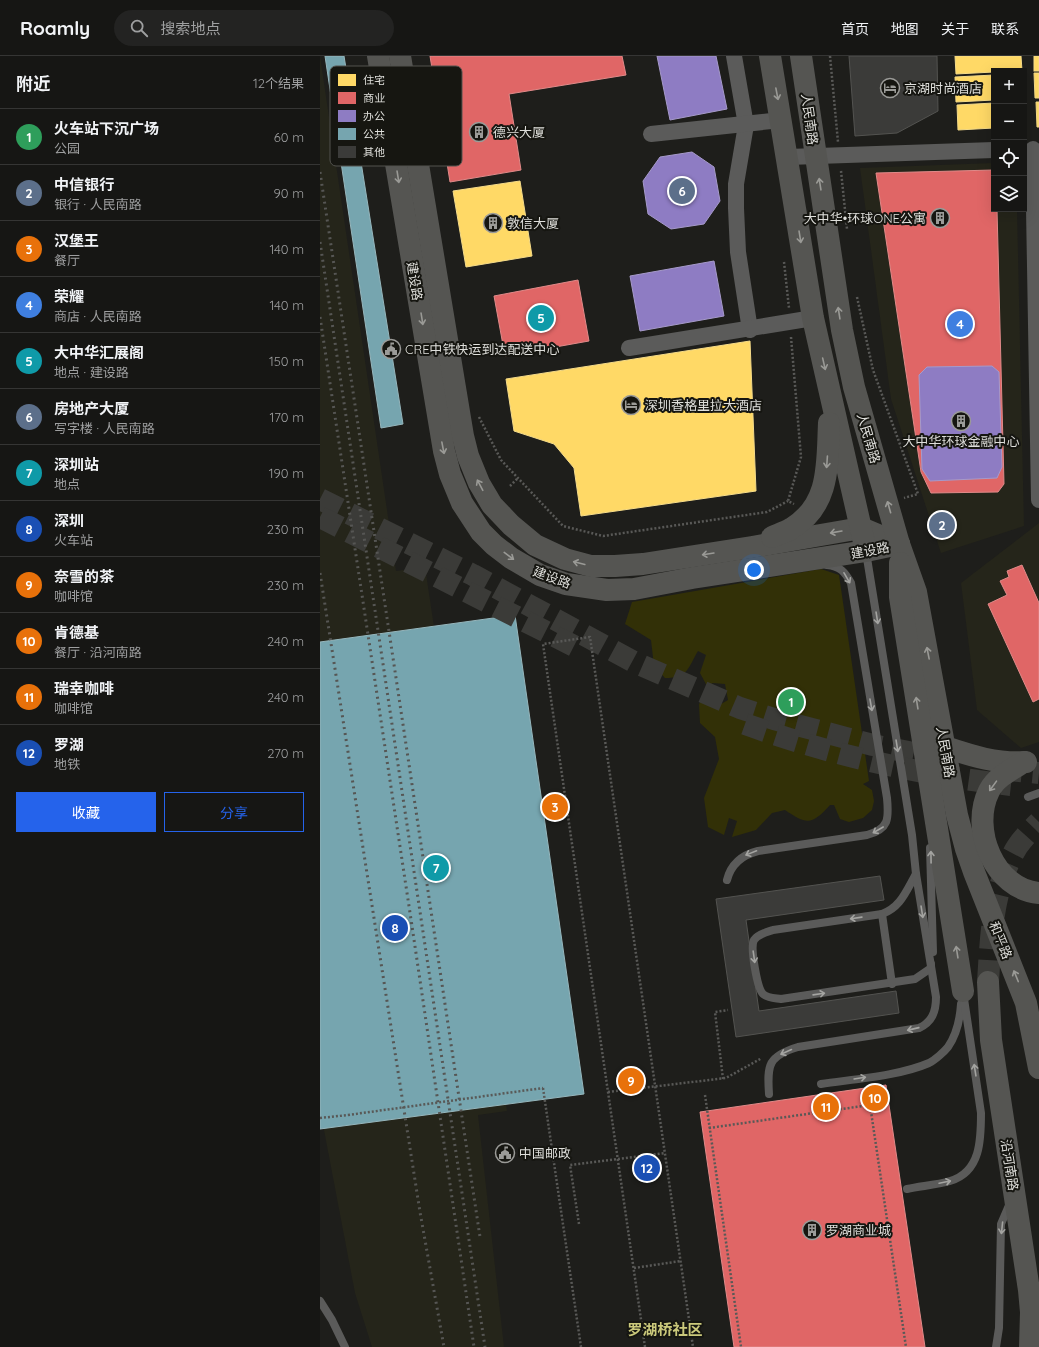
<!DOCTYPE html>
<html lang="zh">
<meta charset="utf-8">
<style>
:root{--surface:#161614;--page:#232322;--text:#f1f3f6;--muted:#9e9fa0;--line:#353534;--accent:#2563eb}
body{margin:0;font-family:Quicksand,"Noto Sans SC",sans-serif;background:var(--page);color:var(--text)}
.controls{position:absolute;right:12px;top:12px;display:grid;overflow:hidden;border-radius:0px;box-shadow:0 4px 16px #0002}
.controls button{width:36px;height:36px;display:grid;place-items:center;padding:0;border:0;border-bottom:1px solid var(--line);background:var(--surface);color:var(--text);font:20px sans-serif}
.you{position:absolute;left:434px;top:514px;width:14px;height:14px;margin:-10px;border:3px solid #fff;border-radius:50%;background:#1a73e8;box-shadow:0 0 0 6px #1a73e833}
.badge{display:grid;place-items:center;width:26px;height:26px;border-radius:50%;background:var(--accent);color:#fff;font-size:13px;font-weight:700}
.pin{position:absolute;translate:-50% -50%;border:2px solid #fff;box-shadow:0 1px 4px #0006}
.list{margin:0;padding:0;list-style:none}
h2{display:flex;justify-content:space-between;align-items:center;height:52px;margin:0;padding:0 16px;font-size:17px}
h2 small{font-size:13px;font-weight:400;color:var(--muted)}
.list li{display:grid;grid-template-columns:26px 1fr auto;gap:12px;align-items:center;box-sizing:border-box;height:56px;padding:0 16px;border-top:1px solid var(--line)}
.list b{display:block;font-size:15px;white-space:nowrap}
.list p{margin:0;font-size:13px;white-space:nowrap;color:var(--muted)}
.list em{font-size:13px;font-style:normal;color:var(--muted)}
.actions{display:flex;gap:8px;padding:12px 16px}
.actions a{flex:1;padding:9px 0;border:1px solid var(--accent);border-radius:0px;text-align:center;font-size:14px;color:var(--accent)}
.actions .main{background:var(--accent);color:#fff}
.icon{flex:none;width:22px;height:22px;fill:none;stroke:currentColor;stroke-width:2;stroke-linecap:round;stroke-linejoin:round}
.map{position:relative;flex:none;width:719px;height:1291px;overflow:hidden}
header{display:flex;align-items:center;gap:24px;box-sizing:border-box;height:56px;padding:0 20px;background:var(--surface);border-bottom:1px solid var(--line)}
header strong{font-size:19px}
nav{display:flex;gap:22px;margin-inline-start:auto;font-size:14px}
.search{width:280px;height:36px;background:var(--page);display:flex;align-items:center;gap:10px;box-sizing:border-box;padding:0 14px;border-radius:22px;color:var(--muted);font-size:15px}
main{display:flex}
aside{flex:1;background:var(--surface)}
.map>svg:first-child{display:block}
.built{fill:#25251a}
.green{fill:#323007}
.homes{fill:#ffd966;stroke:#f5db89}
.shops{fill:#e06666;stroke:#e08a89}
.offices{fill:#8e7cc3;stroke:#a69aca}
.public{fill:#76a5af;stroke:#96b6bc}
.building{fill:#3b3b39;stroke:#535350}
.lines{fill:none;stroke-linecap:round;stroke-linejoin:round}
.secondary-tunnel{stroke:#3b3b38;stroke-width:22;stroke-dasharray:22 11;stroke-linecap:butt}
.trunk-tunnel{stroke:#3b3b38;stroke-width:22;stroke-dasharray:22 11;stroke-linecap:butt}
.path{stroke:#595957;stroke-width:2.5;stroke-dasharray:2 2;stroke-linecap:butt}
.service{stroke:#5b5b5a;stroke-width:8}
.minor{stroke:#5b5b5a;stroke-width:16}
.secondary{stroke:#555552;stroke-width:22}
.rail{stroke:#565654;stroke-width:3;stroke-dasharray:2 4;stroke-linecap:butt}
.path-bridge{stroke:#595957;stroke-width:2.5;stroke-dasharray:2 2;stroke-linecap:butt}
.oneway{stroke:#9a9a96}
.oneway2{stroke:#a4a4a1}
.labels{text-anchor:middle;stroke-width:4;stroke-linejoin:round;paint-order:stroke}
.poi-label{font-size:13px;fill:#dfdfdb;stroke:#161611;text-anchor:start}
.street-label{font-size:13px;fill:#dfdfdb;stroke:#161611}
.quarter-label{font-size:15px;font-weight:bold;fill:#cbc97b;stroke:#161611}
.key{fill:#161611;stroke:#52524e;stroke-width:1}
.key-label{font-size:11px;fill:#dfdfdb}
</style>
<header>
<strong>Roamly</strong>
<div class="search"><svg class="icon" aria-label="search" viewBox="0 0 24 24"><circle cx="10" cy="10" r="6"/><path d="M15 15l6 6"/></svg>搜索地点</div>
<nav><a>首页</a><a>地图</a><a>关于</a><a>联系</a></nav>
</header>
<main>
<aside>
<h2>附近<small>12个结果</small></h2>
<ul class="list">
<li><span class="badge" style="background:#2e9e5b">1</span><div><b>火车站下沉广场</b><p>公园</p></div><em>60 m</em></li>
<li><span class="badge" style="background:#5c6f8a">2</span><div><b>中信银行</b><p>银行 · 人民南路</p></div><em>90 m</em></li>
<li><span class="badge" style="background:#e8710a">3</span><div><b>汉堡王</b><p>餐厅</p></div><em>140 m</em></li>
<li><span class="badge" style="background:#3f7fe0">4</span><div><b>荣耀</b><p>商店 · 人民南路</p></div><em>140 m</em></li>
<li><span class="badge" style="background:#0f9aa8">5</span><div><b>大中华汇展阁</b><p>地点 · 建设路</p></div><em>150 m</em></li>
<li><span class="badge" style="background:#5c6f8a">6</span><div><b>房地产大厦</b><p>写字楼 · 人民南路</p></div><em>170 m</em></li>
<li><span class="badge" style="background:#0f9aa8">7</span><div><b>深圳站</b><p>地点</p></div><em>190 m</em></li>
<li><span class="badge" style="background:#1a4fb4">8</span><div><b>深圳</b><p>火车站</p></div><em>230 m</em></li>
<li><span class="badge" style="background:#e8710a">9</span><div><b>奈雪的茶</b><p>咖啡馆</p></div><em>230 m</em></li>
<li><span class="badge" style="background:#e8710a">10</span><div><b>肯德基</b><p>餐厅 · 沿河南路</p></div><em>240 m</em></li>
<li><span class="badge" style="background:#e8710a">11</span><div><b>瑞幸咖啡</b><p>咖啡馆</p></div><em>240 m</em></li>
<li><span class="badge" style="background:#1a4fb4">12</span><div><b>罗湖</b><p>地铁</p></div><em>270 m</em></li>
</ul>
<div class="actions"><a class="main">收藏</a><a>分享</a></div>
</aside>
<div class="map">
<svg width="719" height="1291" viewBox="0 0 719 1291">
<rect width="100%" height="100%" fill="#1e1e1b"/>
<g class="built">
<polygon points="0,0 76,515 105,511 187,1055 158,1059 184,1291 52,1291 35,1237 0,1053"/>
<polygon points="674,107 674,153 697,153 704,470 621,497 571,343 540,112"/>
<polygon points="719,467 719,686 701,692 657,654 641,527"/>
</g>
<path class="green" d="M501 513 519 519 549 725 543 728 552 734 554 745 552 754 543 762 529 766 520 763 514 749H510C492 769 487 769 465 754L452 757 436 774 412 781 417 765 409 762 404 779 388 771 384 742 399 703 395 681 380 667 379 648 388 637 396 651 408 644 405 628 393 627 387 630 380 617 386 599 378 595C368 612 368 622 345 622L334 610 331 584 305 568 312 546Z"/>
<g class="homes">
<polygon points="635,0 701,0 702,15 674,15 674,16 636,18"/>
<rect x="714" y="0" width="5" height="15"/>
<polygon points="585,2 592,4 598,8 603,15 602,28 599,34 572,55 564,59 556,59 548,56 539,47 539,34 544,26 539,19 556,7 562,16 578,4"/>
<polygon points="714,17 719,17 719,42 715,42"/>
<polygon points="674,19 674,44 636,46 635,21"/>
<polygon points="716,46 719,46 719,71 717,71"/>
<polygon points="674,47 674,72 638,74 637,49"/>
<polygon points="200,125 212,200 146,211 133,135"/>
<polygon points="659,129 661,193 580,195 579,130"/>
<polygon points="430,285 436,435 261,460 254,412 234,388 194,375 186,323"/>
</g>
<g class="shops">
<polygon points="110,0 302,0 306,19 189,38 201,114 130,126"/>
<polygon points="674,114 674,153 677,153 684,428 678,436 611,437 601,416 556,117"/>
<polygon points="258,224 269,285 185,300 174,240"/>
<polygon points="702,509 719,547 719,643 713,646 668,548 687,539 680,525 689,521 687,515"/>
<polygon points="566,1029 605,1291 414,1291 380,1056"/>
</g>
<g class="offices">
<polygon points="337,0 396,0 407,53 350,64"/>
<polygon points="372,96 394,111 400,145 384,168 351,173 328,158 323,125 340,101"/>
<polygon points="394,205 404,260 320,275 310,220"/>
<polygon points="672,310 679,316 682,411 677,422 610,425 602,413 599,319 607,311"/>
</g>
<g class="public">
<polygon points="5,0 24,0 83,368 61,372"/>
<polygon points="195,559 264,1038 0,1073 0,586"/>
</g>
<g class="building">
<polygon points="529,0 617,0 618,55 577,77 535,80"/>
<polygon points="560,820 564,844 426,864 439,955 576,935 579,957 416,981 396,843"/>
</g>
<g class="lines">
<path class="secondary-tunnel" d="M668 926C671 880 672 832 697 791 703 782 711 774 719 766"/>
<g class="trunk-tunnel">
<polyline points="0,443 153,519 316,607 420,652 454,663 553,689 623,703"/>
<polyline points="0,461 254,590"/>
<path d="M425 668C511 699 600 719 691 729"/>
<polyline points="680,713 719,717"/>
</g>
<g class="path">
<polyline points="510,0 518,86"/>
<polyline points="521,115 527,173"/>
<polyline points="464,206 469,252"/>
<polyline points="537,241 553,314 598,438 584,442"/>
<polyline points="471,281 481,401 468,445 474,448"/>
<polyline points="159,361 181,404 243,470 283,480 447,456 468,445"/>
<polyline points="190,430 198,422"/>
<polyline points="403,1023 395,956 408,954"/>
<polyline points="223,1032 261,1291"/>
<polyline points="288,1036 406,1022 442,1002"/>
<polyline points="385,1039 421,1291"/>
<polyline points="0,1062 28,1059"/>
<polyline points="389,1072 550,1049 586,1291"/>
<polyline points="259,1168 250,1109 345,1097"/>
<polyline points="314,1212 361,1205"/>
<polyline points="325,1291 223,588 270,581 373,1291"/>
</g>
<g class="service">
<polyline points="708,741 719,737"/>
<polyline points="610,792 613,896"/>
<path d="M596 818C586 835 581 851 562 858L453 874C447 876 438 878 434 884 430 891 437 932 443 938 447 942 455 942 461 943L595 923 611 912V908"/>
<path d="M407 824C411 808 422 799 438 795L547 779C569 773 569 763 567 742L531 527C525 516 520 510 507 509"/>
<polyline points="562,858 572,928"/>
<path d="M501 1028C535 1023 579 1020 609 1007 615 1004 624 996 628 991 637 978 640 963 641 948"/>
<path d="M449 1038C447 1009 448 1000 478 991L599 972C612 966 616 956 616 941L596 818 592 779 546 496"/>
<path d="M587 1133C601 1130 616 1129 630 1125 661 1116 661 1083 661 1057L643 936"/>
<polyline points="0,1245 12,1264 25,1291"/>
<polyline points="676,1291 679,1272 681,1168 690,1147"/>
</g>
<g class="minor">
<polyline points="414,0 426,69 416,128 416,152 418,196 430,274"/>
<polyline points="331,78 461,64"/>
<polyline points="713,93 719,444"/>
<polyline points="468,101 674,94"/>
<polyline points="309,292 493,262"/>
</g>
<g class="secondary">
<polyline points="58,0 124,395 130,418 142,447 161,476 174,489 191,502 220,519 246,528 287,534 314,533 372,522 546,495 579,488"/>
<polyline points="80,0 143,380 148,400 159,427 172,449 191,469 215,489 245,503 271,510 295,510 323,508 432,491 541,472 579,488"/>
<polyline points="450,0 493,262 544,486"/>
<polyline points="481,0 522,274 534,331 579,488 596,536 637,759 646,793 654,816 706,947 719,1012"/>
<path d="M452 481C459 478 466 476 472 472 511 448 507 407 509 367"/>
<polyline points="580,507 580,541 643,935"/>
<path d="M625 691C652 700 677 708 706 706"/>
<path d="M704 706C691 714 676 721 669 735 650 773 674 833 719 837"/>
<polyline points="668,926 671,984 709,1234 711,1256 710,1291"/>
</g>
<g class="rail">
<polyline points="0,116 160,1181"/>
<polyline points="0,186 165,1291"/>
<polyline points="0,261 92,870 154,1291"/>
<polyline points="0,517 100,1156 124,1291"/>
</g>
<polyline class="path-bridge" points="28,1059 223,1032"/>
</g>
<defs><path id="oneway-shaft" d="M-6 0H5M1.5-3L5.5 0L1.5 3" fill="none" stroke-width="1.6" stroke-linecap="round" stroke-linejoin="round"/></defs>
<g class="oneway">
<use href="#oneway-shaft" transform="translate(457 38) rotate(79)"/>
<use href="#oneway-shaft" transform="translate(78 121) rotate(81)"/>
<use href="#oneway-shaft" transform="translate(500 128) rotate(-99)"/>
<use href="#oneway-shaft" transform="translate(480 181) rotate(81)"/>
<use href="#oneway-shaft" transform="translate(519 257) rotate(-99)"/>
<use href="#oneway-shaft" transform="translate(102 263) rotate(81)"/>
<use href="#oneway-shaft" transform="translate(504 308) rotate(77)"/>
<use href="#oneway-shaft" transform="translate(123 392) rotate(79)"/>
<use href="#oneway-shaft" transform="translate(507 406) rotate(94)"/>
<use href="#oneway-shaft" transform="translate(160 429) rotate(-118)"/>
<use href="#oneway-shaft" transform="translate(569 451) rotate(-106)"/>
<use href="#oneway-shaft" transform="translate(516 476) rotate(170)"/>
<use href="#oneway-shaft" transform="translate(388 498) rotate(171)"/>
<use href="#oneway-shaft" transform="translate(189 500) rotate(37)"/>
<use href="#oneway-shaft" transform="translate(259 507) rotate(-166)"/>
<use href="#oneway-shaft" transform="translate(608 597) rotate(-101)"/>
<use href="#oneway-shaft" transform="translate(597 647) rotate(-99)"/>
<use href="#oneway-shaft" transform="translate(673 730) rotate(126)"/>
<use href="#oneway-shaft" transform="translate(637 896) rotate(-99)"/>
<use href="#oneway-shaft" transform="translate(696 920) rotate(-112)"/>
</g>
<g class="oneway2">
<use href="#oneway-shaft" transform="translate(527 522) rotate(60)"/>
<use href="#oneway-shaft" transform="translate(557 562) rotate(81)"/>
<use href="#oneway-shaft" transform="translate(551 649) rotate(80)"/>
<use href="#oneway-shaft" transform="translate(577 690) rotate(81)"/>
<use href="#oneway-shaft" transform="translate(558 774) rotate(150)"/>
<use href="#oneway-shaft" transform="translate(431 797) rotate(158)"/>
<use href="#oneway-shaft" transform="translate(611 801) rotate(-91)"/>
<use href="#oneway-shaft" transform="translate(602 856) rotate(81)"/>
<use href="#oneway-shaft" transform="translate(536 862) rotate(172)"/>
<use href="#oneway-shaft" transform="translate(434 901) rotate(82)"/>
<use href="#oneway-shaft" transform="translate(499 938) rotate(-8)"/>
<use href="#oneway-shaft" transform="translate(593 973) rotate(167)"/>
<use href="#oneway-shaft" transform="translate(466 996) rotate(156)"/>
<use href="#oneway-shaft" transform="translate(655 1014) rotate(-99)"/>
<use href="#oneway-shaft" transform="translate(540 1022) rotate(-9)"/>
<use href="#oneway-shaft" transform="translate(625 1126) rotate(-12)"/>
<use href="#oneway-shaft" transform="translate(682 1172) rotate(96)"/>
</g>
<defs>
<g id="hotel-ring" transform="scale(1)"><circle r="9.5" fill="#161611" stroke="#9b9b98" stroke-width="1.5"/><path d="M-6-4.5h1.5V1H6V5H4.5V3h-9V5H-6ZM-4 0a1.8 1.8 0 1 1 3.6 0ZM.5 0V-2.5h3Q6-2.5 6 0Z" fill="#9b9b98"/></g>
<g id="building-ring" transform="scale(1)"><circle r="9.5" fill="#161611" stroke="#9b9b98" stroke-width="1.5"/><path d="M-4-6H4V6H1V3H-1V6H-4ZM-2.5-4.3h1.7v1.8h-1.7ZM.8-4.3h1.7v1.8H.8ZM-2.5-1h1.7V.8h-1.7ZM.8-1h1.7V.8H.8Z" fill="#9b9b98"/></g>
<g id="civic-ring" transform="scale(1)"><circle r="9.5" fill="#161611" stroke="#9b9b98" stroke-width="1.5"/><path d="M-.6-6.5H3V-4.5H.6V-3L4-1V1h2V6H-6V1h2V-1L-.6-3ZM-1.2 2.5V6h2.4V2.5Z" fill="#9b9b98"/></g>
</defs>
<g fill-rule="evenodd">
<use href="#hotel-ring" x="570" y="32"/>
<use href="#building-ring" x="159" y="76"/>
<use href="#building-ring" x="620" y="162"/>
<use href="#building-ring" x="173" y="167"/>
<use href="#civic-ring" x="71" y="293"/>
<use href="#hotel-ring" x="311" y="349"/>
<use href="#building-ring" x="641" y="365"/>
<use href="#civic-ring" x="185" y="1097"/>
<use href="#building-ring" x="492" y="1174"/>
</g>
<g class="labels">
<g class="poi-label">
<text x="584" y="37">京湖时尚酒店</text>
<text x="173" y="81">德兴大厦</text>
<text x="606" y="167" text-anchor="end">大中华•环球ONE公寓</text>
<text x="187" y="172">敦信大厦</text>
<text x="85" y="298">CRE中铁快运到达配送中心</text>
<text x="325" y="354">深圳香格里拉大酒店</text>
<text x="641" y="390" text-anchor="middle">大中华环球金融中心</text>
<text x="199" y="1102">中国邮政</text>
<text x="506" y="1179">罗湖商业城</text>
</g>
<g class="street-label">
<text transform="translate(490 63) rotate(82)" y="5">人民南路</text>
<text transform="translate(95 225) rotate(81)" y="5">建设路</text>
<text transform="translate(549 382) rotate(74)" y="5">人民南路</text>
<text transform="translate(550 494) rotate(-11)" y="5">建设路</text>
<text transform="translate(232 521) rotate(20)" y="5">建设路</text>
<text transform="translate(626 696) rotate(80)" y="5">人民南路</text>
<text transform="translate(681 884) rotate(68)" y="5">和平路</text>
<text transform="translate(690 1109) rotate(81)" y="5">沿河南路</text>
</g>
<g class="quarter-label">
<text x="345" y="1279">罗湖桥社区</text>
</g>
</g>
<rect x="10" y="10" width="132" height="100" rx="6" class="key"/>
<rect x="18" y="18" width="18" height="12" fill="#ffd966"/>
<rect x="18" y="36" width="18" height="12" fill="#e06666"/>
<rect x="18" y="54" width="18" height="12" fill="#8e7cc3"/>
<rect x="18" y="72" width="18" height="12" fill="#76a5af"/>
<rect x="18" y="90" width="18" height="12" fill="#3b3b39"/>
<g class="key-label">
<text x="43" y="28">住宅</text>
<text x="43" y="46">商业</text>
<text x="43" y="64">办公</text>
<text x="43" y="82">公共</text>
<text x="43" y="100">其他</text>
</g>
</svg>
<div class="controls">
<button>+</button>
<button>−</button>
<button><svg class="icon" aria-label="locate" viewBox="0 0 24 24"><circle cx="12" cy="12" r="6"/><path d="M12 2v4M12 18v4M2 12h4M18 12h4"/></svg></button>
<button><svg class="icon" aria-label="layers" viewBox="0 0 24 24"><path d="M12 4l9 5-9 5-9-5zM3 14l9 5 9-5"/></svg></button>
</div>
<div class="you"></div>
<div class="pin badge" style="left:471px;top:646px;background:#2e9e5b">1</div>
<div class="pin badge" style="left:622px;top:469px;background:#5c6f8a">2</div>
<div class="pin badge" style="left:235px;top:751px;background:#e8710a">3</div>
<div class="pin badge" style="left:640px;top:268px;background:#3f7fe0">4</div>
<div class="pin badge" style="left:221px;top:262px;background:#0f9aa8">5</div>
<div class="pin badge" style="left:362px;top:135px;background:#5c6f8a">6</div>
<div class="pin badge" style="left:116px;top:812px;background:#0f9aa8">7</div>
<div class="pin badge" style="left:75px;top:872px;background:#1a4fb4">8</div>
<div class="pin badge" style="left:311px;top:1025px;background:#e8710a">9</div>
<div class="pin badge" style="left:555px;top:1042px;background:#e8710a">10</div>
<div class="pin badge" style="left:506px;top:1051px;background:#e8710a">11</div>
<div class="pin badge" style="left:327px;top:1112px;background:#1a4fb4">12</div>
</div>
</main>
